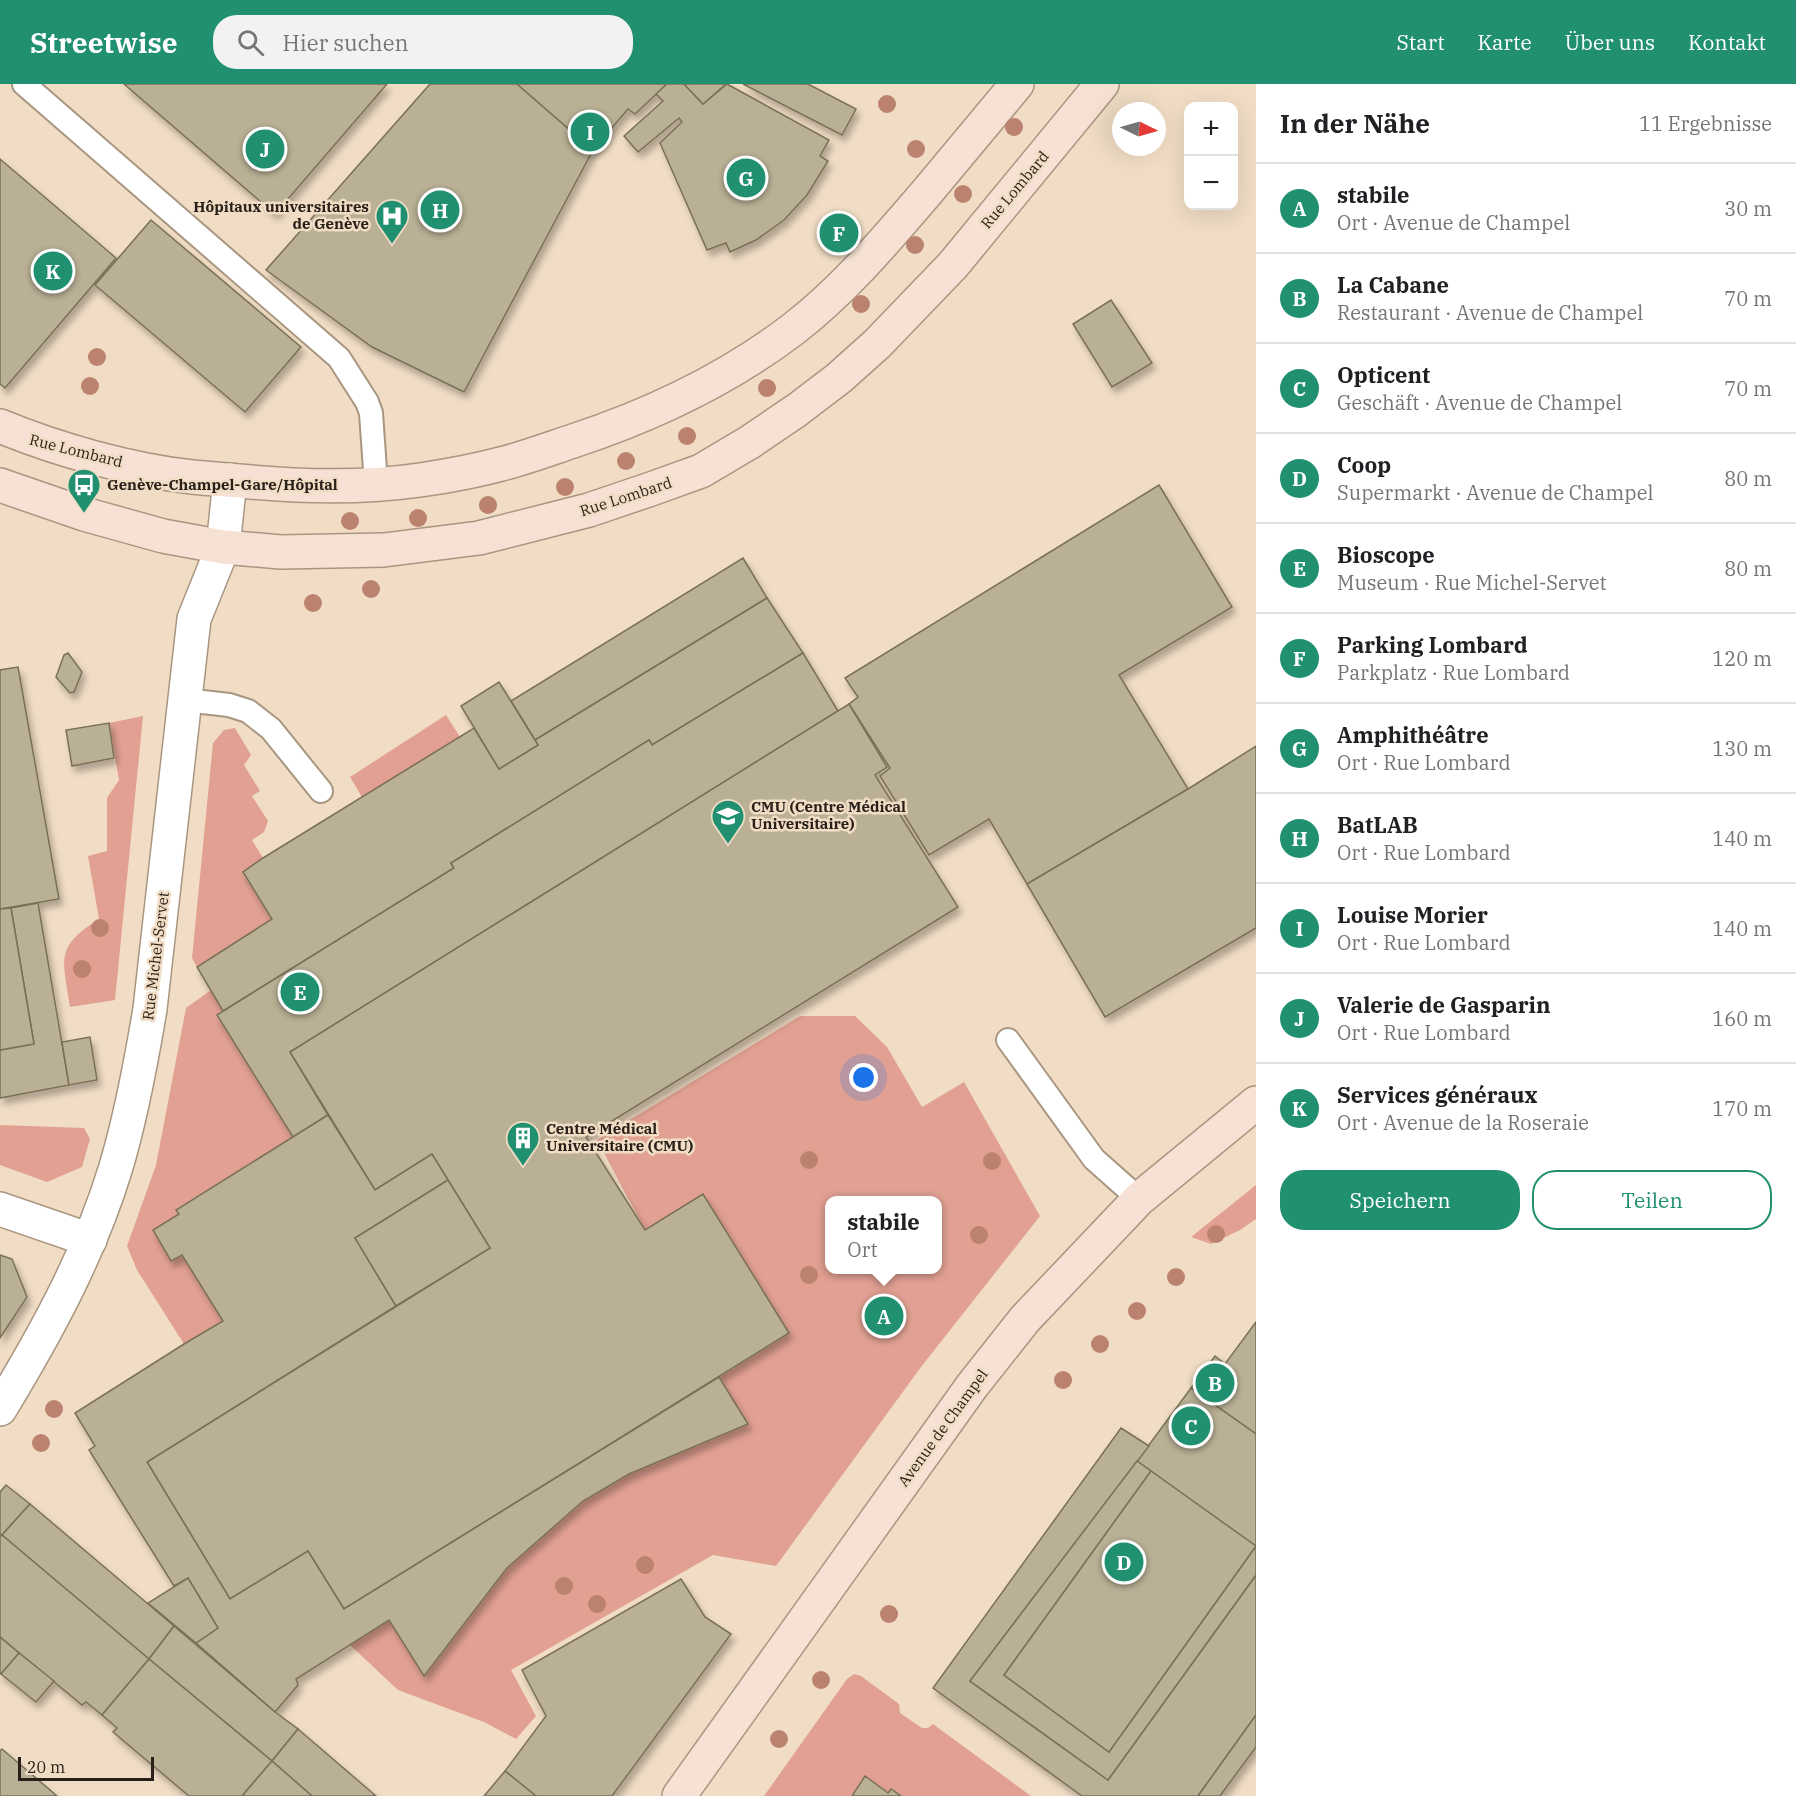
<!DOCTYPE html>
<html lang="de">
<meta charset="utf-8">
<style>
:root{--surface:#fff;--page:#f2f2f2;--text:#202124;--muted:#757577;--line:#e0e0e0;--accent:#209070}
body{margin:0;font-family:"IBM Plex Serif",serif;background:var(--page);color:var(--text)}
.controls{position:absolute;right:18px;top:18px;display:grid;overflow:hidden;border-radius:12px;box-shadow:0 6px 24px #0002}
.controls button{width:54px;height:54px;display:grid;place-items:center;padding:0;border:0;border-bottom:2px solid var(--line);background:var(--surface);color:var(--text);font:30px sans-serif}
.compass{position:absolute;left:1112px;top:18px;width:54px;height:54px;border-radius:50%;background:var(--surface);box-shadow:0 6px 24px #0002;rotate:95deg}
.scale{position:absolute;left:18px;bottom:15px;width:136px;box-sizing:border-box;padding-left:6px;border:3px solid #292119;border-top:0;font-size:16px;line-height:21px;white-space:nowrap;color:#292119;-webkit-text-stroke:4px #f1ddc5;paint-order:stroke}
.you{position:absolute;left:864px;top:994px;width:21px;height:21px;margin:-15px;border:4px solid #fff;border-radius:50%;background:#1a73e8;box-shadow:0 0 0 9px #1a73e833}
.badge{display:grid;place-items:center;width:39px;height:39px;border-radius:50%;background:var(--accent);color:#fff;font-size:20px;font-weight:700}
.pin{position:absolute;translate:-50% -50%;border:3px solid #fff;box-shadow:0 2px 6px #0006}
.popup{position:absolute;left:825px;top:1112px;width:117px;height:78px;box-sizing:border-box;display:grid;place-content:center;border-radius:12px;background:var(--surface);filter:drop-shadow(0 2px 4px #0005);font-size:20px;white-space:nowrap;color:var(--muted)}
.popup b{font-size:22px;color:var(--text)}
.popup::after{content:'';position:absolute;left:50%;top:100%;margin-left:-12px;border:12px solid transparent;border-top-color:var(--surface)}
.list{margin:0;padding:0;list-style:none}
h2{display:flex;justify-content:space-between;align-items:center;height:78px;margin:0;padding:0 24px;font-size:26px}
h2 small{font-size:20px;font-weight:400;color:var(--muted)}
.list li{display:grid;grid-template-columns:39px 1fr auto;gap:18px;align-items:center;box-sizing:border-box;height:90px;padding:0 24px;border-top:2px solid var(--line)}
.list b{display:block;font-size:22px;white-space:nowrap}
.list p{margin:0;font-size:20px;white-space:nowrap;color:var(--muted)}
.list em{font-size:20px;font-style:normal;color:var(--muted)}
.actions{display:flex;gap:12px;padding:18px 24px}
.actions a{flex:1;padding:14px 0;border:2px solid var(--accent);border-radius:24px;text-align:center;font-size:21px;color:var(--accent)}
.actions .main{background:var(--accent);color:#fff}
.icon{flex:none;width:33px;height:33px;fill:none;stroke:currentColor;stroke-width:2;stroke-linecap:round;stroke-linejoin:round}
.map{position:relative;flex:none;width:1256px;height:1712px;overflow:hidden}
header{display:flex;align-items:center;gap:36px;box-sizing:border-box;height:84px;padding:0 30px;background:var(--accent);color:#fff}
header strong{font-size:28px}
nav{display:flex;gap:33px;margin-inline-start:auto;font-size:21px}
.search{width:420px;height:54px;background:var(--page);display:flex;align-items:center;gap:15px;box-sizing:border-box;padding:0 21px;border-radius:24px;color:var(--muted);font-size:22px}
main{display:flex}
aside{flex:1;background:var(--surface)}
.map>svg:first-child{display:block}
.green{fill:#e1a092;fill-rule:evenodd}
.building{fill:#b9b095;stroke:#797057;stroke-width:1.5;filter:url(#shadow)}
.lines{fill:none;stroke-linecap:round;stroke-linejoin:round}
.service-casing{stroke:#a99680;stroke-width:26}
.minor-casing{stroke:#a99680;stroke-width:36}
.secondary-casing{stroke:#a99680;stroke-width:36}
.service{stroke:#fff;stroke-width:22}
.minor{stroke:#fff;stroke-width:33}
.secondary{stroke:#f6e1d4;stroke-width:33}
.tree{fill:#bb826f}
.labels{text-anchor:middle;stroke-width:5;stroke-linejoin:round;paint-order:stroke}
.street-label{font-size:15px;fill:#292119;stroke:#f1ddc5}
.poi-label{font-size:15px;font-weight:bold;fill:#292119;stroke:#f1ddc5;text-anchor:start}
</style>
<header>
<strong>Streetwise</strong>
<div class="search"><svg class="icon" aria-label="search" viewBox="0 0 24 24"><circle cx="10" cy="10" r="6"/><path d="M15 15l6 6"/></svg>Hier suchen</div>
<nav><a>Start</a><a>Karte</a><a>Über uns</a><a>Kontakt</a></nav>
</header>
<main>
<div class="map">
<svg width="1256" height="1712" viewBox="0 0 1256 1712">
<defs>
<filter id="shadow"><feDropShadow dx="3.5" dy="6" stdDeviation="3" flood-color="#0004"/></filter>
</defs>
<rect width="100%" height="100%" fill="#f1ddc5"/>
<g class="green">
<polygon points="446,631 460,653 362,713 350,693"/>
<path d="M143 632 115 916 70 923C63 876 54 863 99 835L88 772 107 767V714L119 696 109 639Z"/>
<polygon points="235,644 251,671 244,681 260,707 252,712 268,737 264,748 252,756 263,774 272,835 197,883 192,874 213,659 224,646"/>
<polygon points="211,906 223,927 217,932 293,1053 176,1125 179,1130 153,1146 171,1177 182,1171 223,1237 184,1260 137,1186 127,1162 156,1081 186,924"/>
<path d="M800 932H855L887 963 922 1023 964 998 1040 1132 921 1283 776 1482 713 1471 511 1586 536 1632 516 1655 484 1638 398 1606 350 1561 389 1536 424 1591 507 1484 583 1417 629 1390 748 1340 719 1293 789 1249 645 1146 597 1056ZM830 1116H938V1186H830Z"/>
<polygon points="0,1041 84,1044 90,1055 82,1083 47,1098 0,1081"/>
<polygon points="1256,1101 1256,1135 1240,1146 1211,1160 1191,1153"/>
<polygon points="854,1590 861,1592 899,1620 900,1629 922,1644 928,1644 933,1640 1031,1712 901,1712 888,1709 865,1692 852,1712 764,1712 847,1595"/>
</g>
<g class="building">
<polygon points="124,0 387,0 275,130"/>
<polygon points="430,0 517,0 593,66 464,308 372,263 266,186"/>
<polygon points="517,0 667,0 635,30 628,25 593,66"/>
<polygon points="667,0 684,0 703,20 727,0 829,56 820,72 828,77 807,111 784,136 756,156 730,168 726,159 707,166 660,59 682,38 679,34 638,68 624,52 663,17 656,10"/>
<polygon points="684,0 726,0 703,20"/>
<polygon points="743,0 808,0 856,25 842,51"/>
<polygon points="0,75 116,174 5,304 0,300"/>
<polygon points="151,136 301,263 245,328 95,201"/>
<polygon points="1111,216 1152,279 1112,303 1073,240"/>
<polygon points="1159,401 1232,523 1119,591 1188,705 1027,800 989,735 929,771 880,692 890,684 849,620 858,613 845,594"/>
<polygon points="743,474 767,514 535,656 511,617"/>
<polygon points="767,514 803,569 652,661 649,656 451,779 454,784 223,927 197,883 272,835 243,788 263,774 474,644 499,685 538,661 535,656"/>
<polygon points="68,569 82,588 74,608 70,609 56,593 64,571"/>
<polygon points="803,569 838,627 290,968 328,1031 293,1053 217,931 454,784 451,779 649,656 652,661"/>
<polygon points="18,583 59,815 0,825 0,586"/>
<polygon points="499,598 538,661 499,685 461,622"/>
<polygon points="849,620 887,683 875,691 958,823 586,1053 645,1146 703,1110 789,1249 344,1525 308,1467 230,1515 147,1378 490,1164 432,1070 375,1106 290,968"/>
<polygon points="109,639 114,674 72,682 66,646"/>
<polygon points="1256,662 1256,844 1105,933 1027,800 1188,705"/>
<polygon points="38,819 69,1001 0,1014 0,966 34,960 11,824"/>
<polygon points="11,824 34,960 0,966 0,825"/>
<polygon points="90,953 97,996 69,1001 62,958"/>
<polygon points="328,1031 375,1106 432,1070 448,1096 355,1154 396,1222 147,1378 230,1515 308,1467 344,1525 719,1293 748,1340 629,1390 583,1417 507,1484 424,1592 389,1536 296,1595 298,1601 275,1628 196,1559 218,1544 188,1494 174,1502 89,1366 95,1362 75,1329 184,1260 223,1237 182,1171 171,1177 153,1146 179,1130 176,1126"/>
<polygon points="448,1096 490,1164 396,1222 355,1154"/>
<polygon points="0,1171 12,1175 27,1213 0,1254"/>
<polygon points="1256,1238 1256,1350 1191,1304 1215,1272 1225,1280"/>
<polygon points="1191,1304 1256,1350 1256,1463 1137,1377"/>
<polygon points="1121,1344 1149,1362 970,1597 1108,1696 1256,1491 1256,1631 1198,1712 1082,1712 933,1604"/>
<polygon points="1137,1377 1151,1387 1004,1591 1109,1668 1256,1462 1256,1491 1108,1696 970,1597"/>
<polygon points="1151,1387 1256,1462 1109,1668 1004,1591"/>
<polygon points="6,1401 30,1420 0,1453 0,1408"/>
<polygon points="30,1420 174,1542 149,1575 2,1451"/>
<polygon points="2,1451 149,1575 102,1631 86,1618 82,1621 0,1553 0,1453"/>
<polygon points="188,1494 218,1544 196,1559 148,1519"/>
<polygon points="681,1495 705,1533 731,1550 612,1712 536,1712 505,1687 546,1632 522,1586"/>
<polygon points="174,1542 275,1628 298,1645 272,1677 149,1575"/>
<polygon points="0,1553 19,1569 1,1590 0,1589"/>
<polygon points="19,1569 54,1597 36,1618 1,1590"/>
<polygon points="149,1575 272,1677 242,1712 189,1712 113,1648 117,1644 102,1631"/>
<polygon points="1256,1631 1256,1663 1225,1705 1220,1712 1198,1712"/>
<polygon points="298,1645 376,1712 312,1712 272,1677"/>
<polygon points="2,1665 57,1712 0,1712 0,1667"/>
<polygon points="272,1677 312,1712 242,1712"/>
<polygon points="505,1687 536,1712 484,1712"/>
<polygon points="865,1692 888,1709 891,1705 901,1712 852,1712"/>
</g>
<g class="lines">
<g class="service-casing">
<g id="service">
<polyline points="24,0 339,274 367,318 371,329 376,400"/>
<polyline points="185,616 229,621 248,627 271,645 321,707"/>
<polyline points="1008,956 1094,1075 1139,1115"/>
</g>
</g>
<g class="minor-casing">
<g id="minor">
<polyline points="0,1125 90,1156"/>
<path d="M0 1325C46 1249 89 1171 115 1086 131 1034 141 979 150 925L194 535 223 463 230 396"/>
</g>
</g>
<g class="secondary-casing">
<g id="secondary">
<path d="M0 342C58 366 130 386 192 393 212 395 231 396 251 398 307 403 365 404 420 396 447 392 475 387 501 380 525 374 549 365 573 357 652 331 726 296 792 246 843 207 885 157 927 108 957 72 987 36 1017 0"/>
<polyline points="0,401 84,430 163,452 223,463 281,468 384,466 479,454 589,426 651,405 701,387 750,358 797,326 839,294 877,260 953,181 1102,0"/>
<polyline points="679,1712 972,1302 1025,1235 1139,1115 1256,1019"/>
</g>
</g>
<use href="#service" class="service"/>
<use href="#minor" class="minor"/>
<use href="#secondary" class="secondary"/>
</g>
<g class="tree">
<circle cx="887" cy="20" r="9"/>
<circle cx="1014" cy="43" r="9"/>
<circle cx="916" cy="65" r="9"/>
<circle cx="963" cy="110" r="9"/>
<circle cx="915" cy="161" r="9"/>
<circle cx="861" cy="220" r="9"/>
<circle cx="97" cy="273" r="9"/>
<circle cx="90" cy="302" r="9"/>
<circle cx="767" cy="304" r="9"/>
<circle cx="687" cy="352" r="9"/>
<circle cx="626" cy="377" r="9"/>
<circle cx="565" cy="403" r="9"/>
<circle cx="488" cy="421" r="9"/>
<circle cx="418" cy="434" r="9"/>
<circle cx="350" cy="437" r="9"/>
<circle cx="371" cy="505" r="9"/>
<circle cx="313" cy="519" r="9"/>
<circle cx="100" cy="844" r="9"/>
<circle cx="82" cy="885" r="9"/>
<circle cx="809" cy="1076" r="9"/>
<circle cx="992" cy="1077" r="9"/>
<circle cx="1216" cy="1150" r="9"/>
<circle cx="979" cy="1151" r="9"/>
<circle cx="809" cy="1191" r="9"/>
<circle cx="1176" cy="1193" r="9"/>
<circle cx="1137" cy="1227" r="9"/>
<circle cx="1100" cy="1260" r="9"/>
<circle cx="1063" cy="1296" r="9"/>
<circle cx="54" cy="1325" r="9"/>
<circle cx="41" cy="1359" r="9"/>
<circle cx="645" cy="1481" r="9"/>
<circle cx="564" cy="1502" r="9"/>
<circle cx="597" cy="1520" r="9"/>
<circle cx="889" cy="1530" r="9"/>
<circle cx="821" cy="1596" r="9"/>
<circle cx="779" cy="1655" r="9"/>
</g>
<defs>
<g id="hospital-pin" transform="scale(1.725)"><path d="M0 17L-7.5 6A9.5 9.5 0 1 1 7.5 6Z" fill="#209070" stroke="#f1ddc5"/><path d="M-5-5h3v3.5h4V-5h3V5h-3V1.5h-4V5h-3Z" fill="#fff"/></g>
<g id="bus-pin" transform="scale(1.725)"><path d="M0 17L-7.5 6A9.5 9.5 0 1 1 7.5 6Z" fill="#209070" stroke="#f1ddc5"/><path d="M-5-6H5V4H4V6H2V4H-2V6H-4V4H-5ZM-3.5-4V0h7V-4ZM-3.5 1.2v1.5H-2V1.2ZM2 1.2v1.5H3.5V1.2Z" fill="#fff"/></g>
<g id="university-pin" transform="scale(1.725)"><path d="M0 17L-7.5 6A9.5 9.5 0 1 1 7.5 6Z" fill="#209070" stroke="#f1ddc5"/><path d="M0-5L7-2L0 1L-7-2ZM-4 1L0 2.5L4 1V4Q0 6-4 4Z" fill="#fff"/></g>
<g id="building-pin" transform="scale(1.725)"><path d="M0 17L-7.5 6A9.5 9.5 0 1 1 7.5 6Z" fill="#209070" stroke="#f1ddc5"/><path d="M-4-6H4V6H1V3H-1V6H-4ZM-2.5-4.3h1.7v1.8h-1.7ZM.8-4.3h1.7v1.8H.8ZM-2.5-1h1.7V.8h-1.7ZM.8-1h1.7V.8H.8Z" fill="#fff"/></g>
</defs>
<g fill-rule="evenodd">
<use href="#hospital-pin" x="392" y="132"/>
<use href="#bus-pin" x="84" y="401"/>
<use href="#university-pin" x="728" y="732"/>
<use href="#building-pin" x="523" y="1054"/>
</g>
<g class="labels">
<g class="street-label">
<text transform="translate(1015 106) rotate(-50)" y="5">Rue Lombard</text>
<text transform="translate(76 367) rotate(14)" y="5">Rue Lombard</text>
<text transform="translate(626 413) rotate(-18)" y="5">Rue Lombard</text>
<text transform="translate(156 872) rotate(-83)" y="5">Rue Michel-Servet</text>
<text transform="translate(943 1344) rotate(-54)" y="5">Avenue de Champel</text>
</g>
<g class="poi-label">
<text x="369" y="128" text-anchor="end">Hôpitaux universitaires<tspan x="369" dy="17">de Genève</tspan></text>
<text x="107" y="406">Genève-Champel-Gare/Hôpital</text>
<text x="751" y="728">CMU (Centre Médical<tspan x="751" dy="17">Universitaire)</tspan></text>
<text x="546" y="1050">Centre Médical<tspan x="546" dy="17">Universitaire (CMU)</tspan></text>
</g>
</g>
</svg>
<div class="controls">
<button>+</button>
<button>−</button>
</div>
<svg class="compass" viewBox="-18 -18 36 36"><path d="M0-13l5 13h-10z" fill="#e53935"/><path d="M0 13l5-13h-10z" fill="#757577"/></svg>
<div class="scale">20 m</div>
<div class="you"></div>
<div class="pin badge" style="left:884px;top:1232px">A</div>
<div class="popup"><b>stabile</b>Ort</div>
<div class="pin badge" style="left:1215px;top:1299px">B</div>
<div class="pin badge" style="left:1191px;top:1342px">C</div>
<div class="pin badge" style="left:1124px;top:1478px">D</div>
<div class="pin badge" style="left:300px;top:908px">E</div>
<div class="pin badge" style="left:839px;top:149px">F</div>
<div class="pin badge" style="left:746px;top:94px">G</div>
<div class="pin badge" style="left:440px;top:126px">H</div>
<div class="pin badge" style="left:590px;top:48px">I</div>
<div class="pin badge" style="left:265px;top:65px">J</div>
<div class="pin badge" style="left:53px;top:187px">K</div>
</div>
<aside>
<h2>In der Nähe<small>11 Ergebnisse</small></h2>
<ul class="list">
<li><span class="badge">A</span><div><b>stabile</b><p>Ort · Avenue de Champel</p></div><em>30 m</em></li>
<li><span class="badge">B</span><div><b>La Cabane</b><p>Restaurant · Avenue de Champel</p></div><em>70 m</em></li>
<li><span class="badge">C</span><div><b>Opticent</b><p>Geschäft · Avenue de Champel</p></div><em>70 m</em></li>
<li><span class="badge">D</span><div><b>Coop</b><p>Supermarkt · Avenue de Champel</p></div><em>80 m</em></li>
<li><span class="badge">E</span><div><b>Bioscope</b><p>Museum · Rue Michel-Servet</p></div><em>80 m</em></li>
<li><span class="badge">F</span><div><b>Parking Lombard</b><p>Parkplatz · Rue Lombard</p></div><em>120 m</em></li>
<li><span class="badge">G</span><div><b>Amphithéâtre</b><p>Ort · Rue Lombard</p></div><em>130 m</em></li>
<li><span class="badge">H</span><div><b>BatLAB</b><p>Ort · Rue Lombard</p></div><em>140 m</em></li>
<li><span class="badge">I</span><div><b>Louise Morier</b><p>Ort · Rue Lombard</p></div><em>140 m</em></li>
<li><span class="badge">J</span><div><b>Valerie de Gasparin</b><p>Ort · Rue Lombard</p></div><em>160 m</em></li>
<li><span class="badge">K</span><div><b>Services généraux</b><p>Ort · Avenue de la Roseraie</p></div><em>170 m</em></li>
</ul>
<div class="actions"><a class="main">Speichern</a><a>Teilen</a></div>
</aside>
</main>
